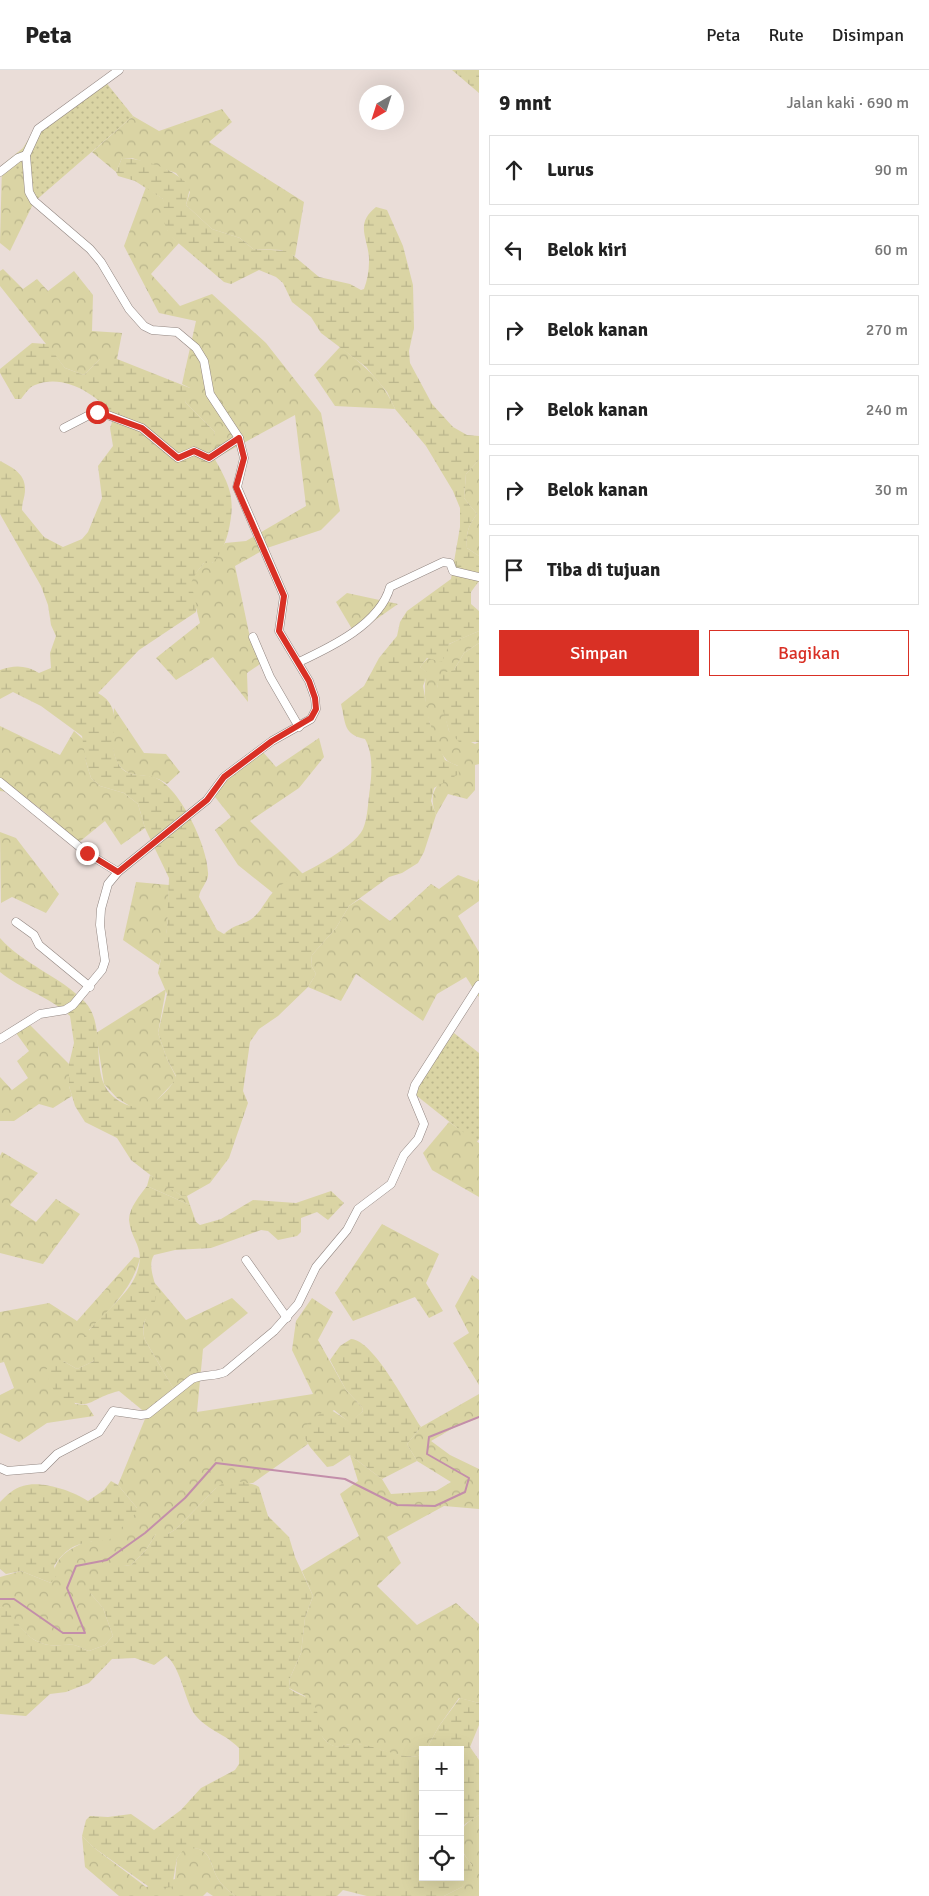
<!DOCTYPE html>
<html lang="id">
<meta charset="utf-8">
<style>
:root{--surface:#fff;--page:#f6f6f6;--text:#222;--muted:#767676;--line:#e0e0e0;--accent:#d93025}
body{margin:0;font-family:Signika,sans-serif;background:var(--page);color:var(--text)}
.controls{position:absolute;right:15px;bottom:15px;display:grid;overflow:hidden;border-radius:0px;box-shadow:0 5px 20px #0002}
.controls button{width:45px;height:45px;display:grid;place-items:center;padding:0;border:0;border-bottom:1px solid var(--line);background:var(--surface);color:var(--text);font:25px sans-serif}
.compass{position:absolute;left:359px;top:15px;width:45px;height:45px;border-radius:50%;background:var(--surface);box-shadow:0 5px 20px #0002;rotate:219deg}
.stop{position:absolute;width:15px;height:15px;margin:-11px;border:4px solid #d93025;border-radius:50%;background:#fff}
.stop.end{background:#d93025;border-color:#fff;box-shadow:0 1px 5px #0008}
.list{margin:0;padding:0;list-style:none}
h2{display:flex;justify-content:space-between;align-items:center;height:65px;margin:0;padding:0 20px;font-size:21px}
h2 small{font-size:16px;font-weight:400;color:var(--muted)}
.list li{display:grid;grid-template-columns:32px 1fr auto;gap:15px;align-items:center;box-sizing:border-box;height:70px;margin:0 10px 10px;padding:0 10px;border:1px solid var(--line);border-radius:0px}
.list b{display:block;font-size:19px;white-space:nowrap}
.list em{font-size:16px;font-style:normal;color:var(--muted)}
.actions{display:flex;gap:10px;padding:15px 20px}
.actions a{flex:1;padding:11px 0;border:1px solid var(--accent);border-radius:0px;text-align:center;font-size:18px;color:var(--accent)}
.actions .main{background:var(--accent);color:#fff}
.icon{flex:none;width:28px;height:28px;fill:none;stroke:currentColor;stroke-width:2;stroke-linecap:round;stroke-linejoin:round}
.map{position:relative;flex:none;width:479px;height:1826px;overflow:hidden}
header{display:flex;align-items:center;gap:30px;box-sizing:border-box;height:70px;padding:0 25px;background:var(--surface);border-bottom:1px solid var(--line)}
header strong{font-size:24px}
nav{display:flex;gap:28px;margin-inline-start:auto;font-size:18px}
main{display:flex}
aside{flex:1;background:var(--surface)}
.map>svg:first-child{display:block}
.grass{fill:url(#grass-dots)}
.forest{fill:url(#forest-crowns)}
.wetland{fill:url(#wetland-marsh)}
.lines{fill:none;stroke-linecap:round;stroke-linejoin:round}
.stream{stroke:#c38eaa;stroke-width:2}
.street-casing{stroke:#918580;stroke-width:9}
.street{stroke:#fff;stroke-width:8}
.route{stroke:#d93025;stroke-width:6}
</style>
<header>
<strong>Peta</strong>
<nav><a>Peta</a><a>Rute</a><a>Disimpan</a></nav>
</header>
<main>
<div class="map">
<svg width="479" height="1826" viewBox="0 0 479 1826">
<defs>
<pattern id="grass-dots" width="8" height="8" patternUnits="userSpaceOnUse" patternTransform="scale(1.25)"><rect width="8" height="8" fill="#dad4a4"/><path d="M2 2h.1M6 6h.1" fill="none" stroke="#bab58c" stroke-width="1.8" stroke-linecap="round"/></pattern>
<pattern id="forest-crowns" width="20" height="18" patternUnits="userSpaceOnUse" patternTransform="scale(1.25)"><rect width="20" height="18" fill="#dad4a4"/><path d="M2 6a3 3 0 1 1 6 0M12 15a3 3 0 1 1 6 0" fill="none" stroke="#bab58c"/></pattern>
<pattern id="wetland-marsh" width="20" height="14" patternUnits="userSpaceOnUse" patternTransform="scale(1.25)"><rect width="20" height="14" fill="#dad4a4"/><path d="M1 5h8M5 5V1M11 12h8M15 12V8" fill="none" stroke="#bab58c"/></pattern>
</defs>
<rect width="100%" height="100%" fill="#eaddd8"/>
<g class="grass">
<polygon points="104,10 133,46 34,132 2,95 23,78 38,54 86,28"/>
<polygon points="454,963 479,983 479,1069 476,1073 417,1026 415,1017"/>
</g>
<g class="forest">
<polygon points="222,39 232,52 209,72 304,132 295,186 281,180 253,179 240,168 212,159 186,135 190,122 176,103 132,88 122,88 116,102 92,82 133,46 159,61"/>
<polygon points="2,95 29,108 34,132 10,181 0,173"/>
<path d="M146 117 163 129C169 150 159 157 179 173L151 204 180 236 212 224 266 273 321 343 340 441 321 460 267 478 235 496 249 563 263 592 247 603 248 632 213 587 176 610 156 588 200 553 191 519V509L204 493H212L225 473 246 471 306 436 295 345 214 389C209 379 212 372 215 362L185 332 190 318 182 314 196 251 159 243 124 176Z"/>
<polygon points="3,199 23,219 37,209 48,221 74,201 93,225 92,261 122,263 117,289 100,289 84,305 65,298 0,216 0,201"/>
<path d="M340 277C364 295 383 311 395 339L335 336 314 305Z"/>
<path d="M479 390V486L467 478C466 463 468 456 477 444L464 428 466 404Z"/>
<polygon points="347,523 398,534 355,564 336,532"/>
<path d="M479 561V573L464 583 454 600 437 614 449 661 475 674 479 672V694L475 695V720L467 729 448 724 436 745C426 719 440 713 458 696 454 694 447 692 445 688 431 669 420 625 427 603L420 597C435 578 458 570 479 561Z"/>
<path d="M114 638 144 683 166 684 180 702 167 714C158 707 147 706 137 705 105 701 113 661 114 638Z"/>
<path d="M0 656 60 685 74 661 84 670 86 692 91 708 100 716 124 723 138 734 145 758 121 775 105 751 78 773C56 753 31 723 0 721Z"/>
<polygon points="319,668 324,687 299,718 250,751 304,805 280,816 273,823 238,795 215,760 231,747 211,722 263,682 276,697"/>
<polygon points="0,762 16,768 59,824 46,843 12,827 1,833"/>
<polygon points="458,805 477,812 479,809 479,831 458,846 479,882 479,927 466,907 437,924 423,951 356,904 341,931 308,917 316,904 311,895 312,885 336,858 349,836 360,829 390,851 431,814 439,819"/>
<path d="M136 812 169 815C168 842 169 869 159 895L123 870Z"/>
<polygon points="166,919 158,963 167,989 176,1007 174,1012 154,1033 144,1039 133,1038 117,1028 104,1014 96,963"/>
<polygon points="29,954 69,994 69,1016 72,1026 53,1038 39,1034 14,1051 0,1051 0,1007 12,1020 28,1008 17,991 29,981 16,963"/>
<polygon points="449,1052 479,1073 479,1127 432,1100 423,1083"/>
<polygon points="2,1082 38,1103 10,1135 36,1152 56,1129 80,1144 43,1194 0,1183 0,1086"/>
<polygon points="150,1105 182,1126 187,1126 190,1135 147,1116"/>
<polygon points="382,1154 439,1184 426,1213 443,1241 429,1248 415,1227 353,1251 335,1223"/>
<path d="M134 1187 140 1188C133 1217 111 1239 89 1260L94 1291 77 1299 63 1291 75 1334 87 1335 94 1346 47 1353 19 1372 0 1363V1325L14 1318 4 1292 0 1293V1242L49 1233 77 1251Z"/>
<polygon points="472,1205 479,1210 479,1315 453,1273 469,1263 455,1236"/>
<path d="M154 1212 186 1250 232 1228 248 1243 203 1279 197 1342 313 1324 292 1280 296 1251 312 1228 333 1242 318 1270 346 1320 362 1337 363 1341 350 1353 334 1340 302 1362 308 1374 253 1413H239L216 1418 176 1459 168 1464H156L146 1480 131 1495 123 1496 91 1524 103 1538 113 1566 105 1575 89 1581C85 1580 79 1576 74 1575 62 1574 51 1578 39 1572 23 1566 15 1547 2 1537L0 1538V1507L21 1501 51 1513C56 1486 63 1483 86 1471L91 1472 137 1438 118 1415 147 1344 176 1323 145 1270C137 1247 160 1237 154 1212Z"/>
<path d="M479 1324V1348L455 1357 431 1371 450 1385 479 1399V1439L444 1436 387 1467 401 1493 377 1516 417 1555 456 1533 479 1554V1633L459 1628 439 1656 426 1680H423V1684C406 1694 373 1673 352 1674 341 1675 336 1680 327 1672 316 1662 311 1640 305 1626L289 1618 290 1608 301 1583 305 1548 313 1526 302 1501 359 1466 340 1424 358 1411 350 1385 382 1409 391 1424 436 1421 451 1412 417 1391 407 1374 421 1357Z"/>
<path d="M479 1745V1826H444L462 1817 472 1795C455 1773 453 1760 479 1745Z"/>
<path d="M82 1766 93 1777 146 1817 175 1809 177 1788 184 1778C214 1775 208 1795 220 1812 224 1817 230 1822 235 1826H213L207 1822 203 1826H119L85 1797Z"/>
</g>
<g class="wetland">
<polygon points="452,0 479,0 479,23"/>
<path d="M122 88C142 88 179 100 190 118L186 135 212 159 240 168 253 179 288 181 319 207 350 214 361 220 364 219C367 211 369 201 369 192 370 170 353 155 376 137L387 140 403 176 413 215 414 258 409 281 410 293 432 334 453 357 467 365 479 366V390L466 404 464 428 477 444C468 456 466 463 467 478L479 486V511L471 522V534L479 541V561L449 574 442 592 427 588 420 597 428 603 423 616 430 654 445 690 458 696 459 704 434 718 431 731 436 745 424 782 418 793 402 803 389 807 349 836 336 858 312 885 311 895 316 904 308 917 278 946 259 959 250 972 243 1021 248 1033 229 1088 210 1113 187 1126H182L162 1114 131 1090 117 1068 85 1052 75 1036 69 1016V994L74 973 70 946C49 926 22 920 0 902V868C24 895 60 906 85 932 104 952 94 991 104 1014 111 1031 138 1045 154 1032 162 1026 173 1016 176 1006L167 989 158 963 167 924 158 903 167 859 169 808 145 758 138 734 124 723 100 716 91 708 86 692 82 666 41 636 13 622 0 629V600C14 595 26 595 39 603L51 598 50 583 56 566 51 555 48 535 41 516 0 444V391C12 397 26 404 25 420 25 427 22 432 22 440L44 467 63 477 82 469 88 462 102 428 98 396 113 376 110 358 114 346C96 324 64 303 35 315 29 317 25 324 21 329H15L0 303V299L32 273 47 274 65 298 84 305 100 289H117L190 318 192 320 185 332 215 362 211 382C229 415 237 425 228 463 225 474 220 486 212 493H204C180 522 198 514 196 542L139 580 98 623C129 640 103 670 119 695 126 707 141 704 153 707 179 714 210 780 208 806 207 813 200 819 199 827L217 860 224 864C235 854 240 856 250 850 263 842 267 824 281 815 300 804 353 780 363 759 368 748 368 730 370 718 372 702 373 683 365 669 343 664 346 654 341 634L364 616 379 588 397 566 400 552 407 541 451 509 460 457V438L453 421 426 376 395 339 387 322 366 297 321 263 311 247 292 232 283 213 276 207 259 200 231 214 224 212 169 165 164 152 163 129 135 111 118 106 116 102Z"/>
<polygon points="479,573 479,672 459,672 449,661 439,627 437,614 442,603 454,600 464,583"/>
<path d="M147 1116 190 1135 196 1152 200 1155 221 1149 253 1130 296 1133 331 1121 344 1133 328 1150 317 1142 301 1148V1162L297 1166 278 1170 268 1161 261 1160 211 1178 175 1180 154 1185C146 1198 158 1213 156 1227 153 1245 138 1249 145 1270L176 1323 167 1334 147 1344 119 1321C84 1330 94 1343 56 1325L45 1301 55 1289 63 1291 77 1299 94 1291 84 1267C98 1247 127 1227 136 1205 147 1177 131 1172 129 1150 129 1138 140 1125 147 1116Z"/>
<path d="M351 1269C374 1270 408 1338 421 1357L407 1374 417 1391 382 1409 350 1385 333 1396 327 1397 310 1377 301 1362 308 1353 328 1338 350 1352 363 1341 362 1337 346 1320 330 1290 340 1276Z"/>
<path d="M230 1408C240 1414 250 1411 259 1417L268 1446 289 1467 295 1487 313 1526 305 1548 301 1583 290 1608 289 1618C295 1624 306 1625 312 1632 322 1643 316 1662 326 1671 336 1680 341 1675 351 1674 373 1672 406 1694 423 1684V1807H460V1779L472 1795V1803L462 1817 444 1826H367L343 1820 337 1826H235C230 1822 224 1817 220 1812 208 1795 214 1774 184 1779L177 1788 172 1817 152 1819 93 1777 82 1766 86 1750 90 1746 108 1747 131 1744 154 1760 181 1740 201 1718 235 1700 239 1694V1678C226 1664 204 1659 193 1642 184 1626 180 1596 166 1586L154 1595 135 1588 112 1589 89 1613 66 1622 50 1624 26 1646 0 1644V1538L2 1536C15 1546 23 1566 39 1572 51 1578 62 1574 74 1575 79 1576 85 1580 89 1581L105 1575 113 1566 103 1538 91 1524 88 1516C92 1507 109 1494 118 1495 123 1495 126 1496 131 1495L146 1480 156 1464H168L176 1459 216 1418Z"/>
<path d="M111 1411 118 1415 137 1438V1442L109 1470C83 1473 71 1471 54 1496L57 1505 51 1513 21 1501 6 1504 0 1499V1432C6 1426 14 1418 23 1416 41 1410 73 1421 88 1431L104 1420Z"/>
<polygon points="460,1628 479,1633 479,1655 470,1677 479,1690 479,1745 465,1754 460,1763 460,1680 426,1680 439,1656"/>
</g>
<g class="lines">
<polyline class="stream" points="0,1529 14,1529 63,1563 85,1563 67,1518 76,1496 107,1490 145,1463 185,1428 216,1393 345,1409 397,1435 435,1436 465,1422 469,1408 427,1384 429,1367 479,1347"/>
<g class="street-casing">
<g id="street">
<polyline points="0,102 18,88 26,85 38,59 119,0"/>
<polyline points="64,358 97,341 142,358 178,388 194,381 209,388 239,368"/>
<polyline points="253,567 270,607 299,657"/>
<path d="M299 592C331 577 380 554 390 517L443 492 450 493 453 501 479 507"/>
<polyline points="0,712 87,783 118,802"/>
<polyline points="16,852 34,865 39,875 90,917"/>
<polyline points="0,969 40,944 65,940 73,935 102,900 105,891 100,855 101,839 108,814 118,802 207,730 224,707 272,671 311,649 316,639 315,628 309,611 279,561 284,526 237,417 244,388 239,368 210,324 204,291 196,278 177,262 152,260 144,256 129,239 101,192 90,179 34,131 29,122 26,85"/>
<polyline points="246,1190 287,1248"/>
<path d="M0 1398 7 1401 43 1398 57 1384 99 1362 113 1341 141 1345 148 1344 192 1309C203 1304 214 1307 225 1302L274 1261 298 1234 316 1197 347 1160 358 1139 391 1114 404 1085 418 1069 424 1054 412 1025 415 1015 479 915"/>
</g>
</g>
<use href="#street" class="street"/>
</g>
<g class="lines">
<polyline class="route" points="87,783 118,802 207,730 224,707 272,671 311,648 316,639 315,628 309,611 279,561 284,526 236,417 244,388 239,368 209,388 194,381 178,388 142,358 97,342"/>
</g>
</svg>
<div class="controls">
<button>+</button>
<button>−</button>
<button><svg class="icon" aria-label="locate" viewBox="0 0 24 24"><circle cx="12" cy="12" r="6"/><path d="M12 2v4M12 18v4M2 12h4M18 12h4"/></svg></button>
</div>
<svg class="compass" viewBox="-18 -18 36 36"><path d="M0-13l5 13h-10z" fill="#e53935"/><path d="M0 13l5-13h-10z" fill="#767676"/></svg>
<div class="stop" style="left:97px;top:342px"></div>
<div class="stop end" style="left:87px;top:783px"></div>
</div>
<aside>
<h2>9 mnt<small>Jalan kaki · 690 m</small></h2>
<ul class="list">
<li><svg class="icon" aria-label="ahead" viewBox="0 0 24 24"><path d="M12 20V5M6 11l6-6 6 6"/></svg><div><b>Lurus</b></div><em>90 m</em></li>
<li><svg class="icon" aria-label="left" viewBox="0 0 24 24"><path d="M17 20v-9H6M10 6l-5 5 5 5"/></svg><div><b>Belok kiri</b></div><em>60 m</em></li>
<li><svg class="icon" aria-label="right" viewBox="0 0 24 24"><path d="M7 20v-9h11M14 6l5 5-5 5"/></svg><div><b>Belok kanan</b></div><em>270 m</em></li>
<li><svg class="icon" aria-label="right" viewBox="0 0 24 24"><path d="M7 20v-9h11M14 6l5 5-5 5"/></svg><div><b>Belok kanan</b></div><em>240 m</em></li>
<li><svg class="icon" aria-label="right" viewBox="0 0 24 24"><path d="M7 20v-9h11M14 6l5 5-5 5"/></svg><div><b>Belok kanan</b></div><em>30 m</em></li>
<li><svg class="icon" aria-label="arrive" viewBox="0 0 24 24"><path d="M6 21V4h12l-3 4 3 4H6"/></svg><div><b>Tiba di tujuan</b></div></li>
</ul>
<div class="actions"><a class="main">Simpan</a><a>Bagikan</a></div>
</aside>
</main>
